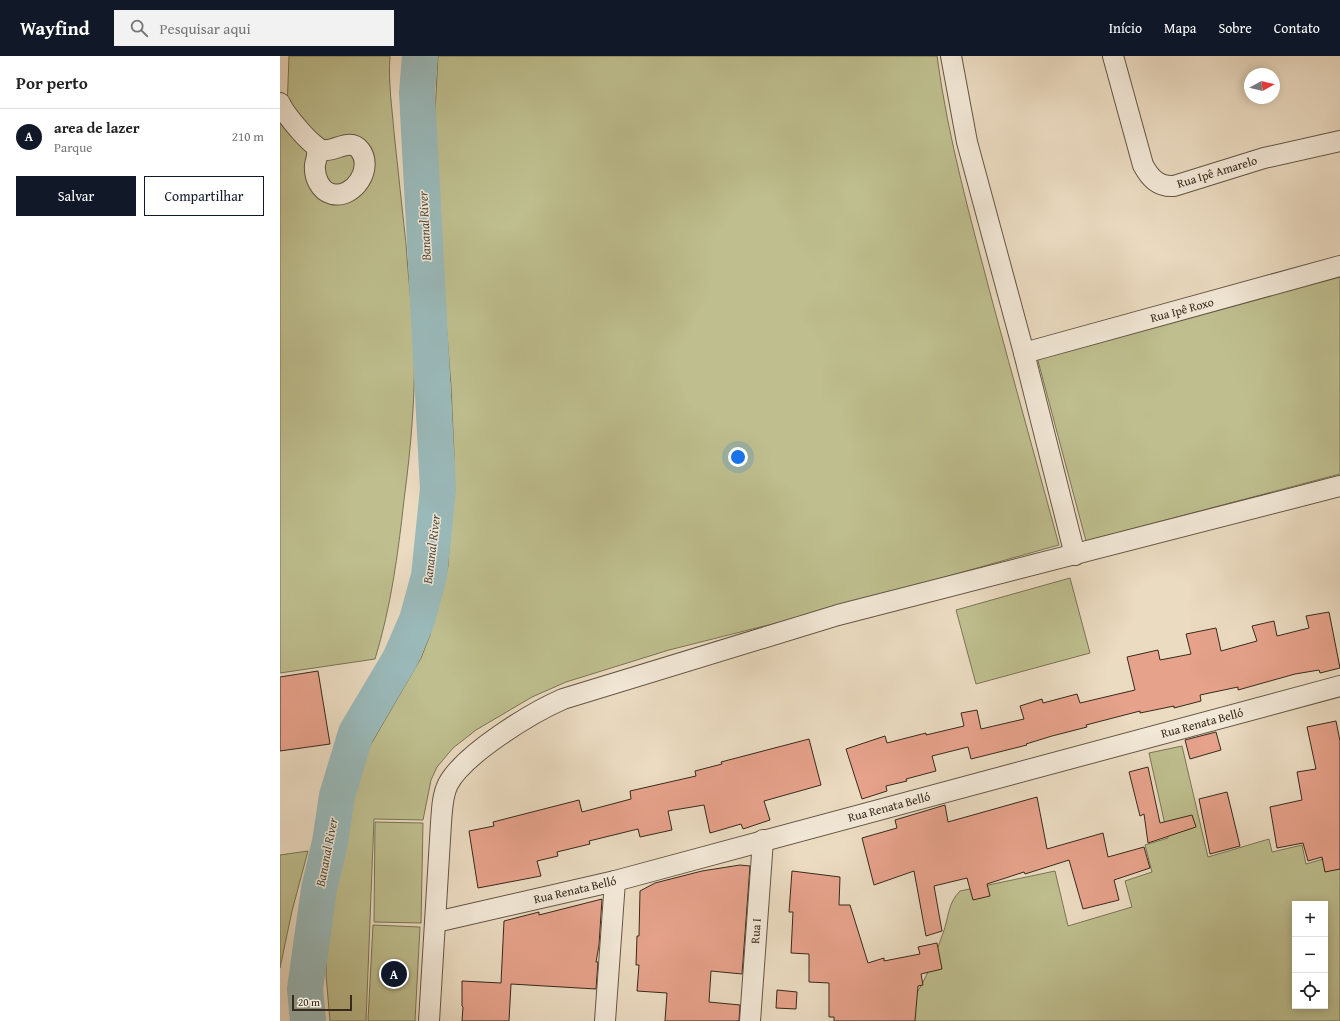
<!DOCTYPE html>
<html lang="pt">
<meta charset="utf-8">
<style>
:root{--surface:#fff;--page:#f2f2f2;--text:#222;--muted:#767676;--line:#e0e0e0;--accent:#111827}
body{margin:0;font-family:"Gentium Book Plus",serif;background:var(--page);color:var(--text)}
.controls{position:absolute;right:12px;bottom:12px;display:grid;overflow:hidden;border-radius:0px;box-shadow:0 2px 10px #0003}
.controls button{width:36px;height:36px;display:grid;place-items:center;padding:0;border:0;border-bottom:1px solid var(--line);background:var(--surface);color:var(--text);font:20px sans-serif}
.compass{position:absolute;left:964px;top:12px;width:36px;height:36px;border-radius:50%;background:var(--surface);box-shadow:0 2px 10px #0003;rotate:82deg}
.scale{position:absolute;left:12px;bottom:10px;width:60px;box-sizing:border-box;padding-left:4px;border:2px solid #372a1c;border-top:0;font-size:11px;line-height:14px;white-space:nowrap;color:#372a1c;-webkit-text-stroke:3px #f2e8d7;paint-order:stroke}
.you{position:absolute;left:458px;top:401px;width:14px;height:14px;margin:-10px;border:3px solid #fff;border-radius:50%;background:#1a73e8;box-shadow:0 0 0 6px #1a73e833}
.badge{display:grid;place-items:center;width:26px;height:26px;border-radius:50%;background:var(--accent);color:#fff;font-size:13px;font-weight:700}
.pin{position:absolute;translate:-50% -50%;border:2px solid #fff;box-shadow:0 1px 4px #0006}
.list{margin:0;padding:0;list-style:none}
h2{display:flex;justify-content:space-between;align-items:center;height:52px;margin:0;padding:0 16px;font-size:17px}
h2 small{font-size:13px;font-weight:400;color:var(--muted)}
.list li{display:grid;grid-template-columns:26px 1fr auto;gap:12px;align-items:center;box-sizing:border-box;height:56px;padding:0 16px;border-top:1px solid var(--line)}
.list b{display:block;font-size:15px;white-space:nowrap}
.list p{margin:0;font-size:13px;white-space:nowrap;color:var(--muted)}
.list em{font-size:13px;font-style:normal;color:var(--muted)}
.actions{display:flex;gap:8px;padding:12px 16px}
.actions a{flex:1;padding:9px 0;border:1px solid var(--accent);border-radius:0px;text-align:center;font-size:14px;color:var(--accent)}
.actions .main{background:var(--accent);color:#fff}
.icon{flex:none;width:22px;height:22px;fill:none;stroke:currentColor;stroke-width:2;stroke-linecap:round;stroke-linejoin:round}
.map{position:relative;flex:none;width:1060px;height:965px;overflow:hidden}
header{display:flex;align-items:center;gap:24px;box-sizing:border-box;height:56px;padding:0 20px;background:var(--accent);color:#fff}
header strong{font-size:19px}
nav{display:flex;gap:22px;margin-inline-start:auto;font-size:14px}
.search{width:280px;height:36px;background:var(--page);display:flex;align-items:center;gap:10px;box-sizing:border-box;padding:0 14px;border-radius:0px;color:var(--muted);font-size:15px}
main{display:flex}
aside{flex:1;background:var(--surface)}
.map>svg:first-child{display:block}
.green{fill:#bebe8e;stroke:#7a7455;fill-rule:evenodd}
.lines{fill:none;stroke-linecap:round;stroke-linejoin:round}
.river{stroke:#9ab9b9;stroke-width:36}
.building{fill:#e6a28b;stroke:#372a1c}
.minor-casing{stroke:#645645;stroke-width:22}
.minor{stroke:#f2e8d7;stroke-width:20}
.labels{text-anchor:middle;stroke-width:3;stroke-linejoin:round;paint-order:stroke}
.street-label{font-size:12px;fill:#372a1c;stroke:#f2e8d7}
.water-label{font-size:13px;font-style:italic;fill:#504e43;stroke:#f2e8d7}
</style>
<header>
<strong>Wayfind</strong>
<div class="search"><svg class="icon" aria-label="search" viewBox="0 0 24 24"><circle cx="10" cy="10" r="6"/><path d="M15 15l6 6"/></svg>Pesquisar aqui</div>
<nav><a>Início</a><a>Mapa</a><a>Sobre</a><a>Contato</a></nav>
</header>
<main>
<aside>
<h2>Por perto<small></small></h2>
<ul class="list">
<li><span class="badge">A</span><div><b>area de lazer</b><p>Parque</p></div><em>210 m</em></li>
</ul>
<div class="actions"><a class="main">Salvar</a><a>Compartilhar</a></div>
</aside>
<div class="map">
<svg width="1060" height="965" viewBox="0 0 1060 965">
<rect width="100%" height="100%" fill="#ebdbc1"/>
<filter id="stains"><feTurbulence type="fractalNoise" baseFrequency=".005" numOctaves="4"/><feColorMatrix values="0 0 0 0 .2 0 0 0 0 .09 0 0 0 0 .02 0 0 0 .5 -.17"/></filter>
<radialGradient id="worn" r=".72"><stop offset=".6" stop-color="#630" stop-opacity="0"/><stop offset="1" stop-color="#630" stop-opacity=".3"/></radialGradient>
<g class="green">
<path d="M9 0H110C108 25 112 51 114 76 118 114 122 151 126 188 128 220 132 251 134 283 136 336 131 391 124 444 118 498 111 551 95 603L0 617V56L7 54Z"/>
<path d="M158 0H657C668 83 691 164 712 244 734 326 757 408 779 489L540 556 389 594 286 626 252 641 196 674 173 692 157 711 151 724 143 764 94 763 86 965H50L46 919 47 879 55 798 65 755 74 727 87 695 141 602 150 579 168 510 174 399 171 330 155 125V57Z"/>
<polygon points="1060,216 1060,418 806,485 757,301"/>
<polygon points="790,522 810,597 696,628 676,554"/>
<path d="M902 690 928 801 989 783 992 796 1022 789 1026 808 1060 798V965H618C627 950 639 936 646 920 652 906 658 892 663 877 669 862 667 848 680 835L775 815 788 870 852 851 845 825 872 816 865 789 888 782 869 697ZM1015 848H1045V950H1015Z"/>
<polygon points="95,766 143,767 141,867 94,866"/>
<polygon points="28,795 12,855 0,912 0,799"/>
<polygon points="93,869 140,871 135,965 88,965"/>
</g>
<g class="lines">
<polyline class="river" points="28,965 25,933 39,833 50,786 57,740 76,677 120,603 137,564 149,520 158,433 137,37 140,0"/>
</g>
<g class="building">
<polygon points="1049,556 1060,612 1040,617 1039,614 1015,618 958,634 958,631 920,639 921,645 894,652 894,650 860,657 860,655 806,669 807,671 772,680 746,688 747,689 691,703 688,691 652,700 656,715 626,723 627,725 606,730 607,735 582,743 566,693 605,680 607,687 646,677 646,679 684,670 681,657 697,654 701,673 744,663 740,650 762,643 763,647 797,638 800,647 855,634 847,601 878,594 880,604 911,598 906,578 936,572 941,595 977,585 972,570 994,565 997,580 1029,572 1026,560"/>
<polygon points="38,615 50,688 0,695 0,621"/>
<polygon points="1056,665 1060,685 1060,813 1045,816 1042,801 1028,805 1023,787 997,792 990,751 1022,744 1017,716 1036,713 1027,671"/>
<polygon points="936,676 941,694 910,703 905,684"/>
<polygon points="529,683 541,729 484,745 490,764 463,773 461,768 430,777 424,749 388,755 392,774 360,781 358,773 309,785 310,788 277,796 278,800 257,805 261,820 198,832 189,775 214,770 213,766 299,744 302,756 351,743 350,735 416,720 415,715 442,708 441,706"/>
<polygon points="868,711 880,767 912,759 916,771 868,787 864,758 860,760 849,716"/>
<polygon points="947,736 960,790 930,798 919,743"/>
<polygon points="757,741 767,793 823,777 828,801 864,791 870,812 834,824 839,844 803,853 789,804 745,818 744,816 707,828 710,840 693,844 687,822 654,830 662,875 646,880 634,815 594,829 582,782 617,772 615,764 665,749 668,766"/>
<polygon points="460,809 470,810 462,918 431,915 429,946 460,949 459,965 385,965 387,937 357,935 359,909 356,909 357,880 359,880 360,835 375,827 422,815"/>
<polygon points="512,815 560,821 559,849 570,849 588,907 604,902 604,905 640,898 638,891 657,887 662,913 641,918 643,929 638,930 635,965 554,965 554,961 549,961 549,927 529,926 529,898 511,897 513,856 509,856"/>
<polygon points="322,843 319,889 316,906 318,906 316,933 231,928 229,965 182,965 183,951 182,950 182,925 221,927 224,865 259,856 259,859"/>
<polygon points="497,934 517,936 516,953 496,952"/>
</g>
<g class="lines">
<g class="minor-casing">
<g id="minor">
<polyline points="671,0 687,86 744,297 795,499"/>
<path d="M833 0 863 109C870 122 878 131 894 130L984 102 1060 85"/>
<path d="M0 47C4 57 33 93 43 94 55 96 70 81 80 94 94 112 74 143 52 138 40 135 34 121 35 109 36 102 39 99 36 91"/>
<polyline points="744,297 1060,210"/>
<polyline points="156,866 335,825 1060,630"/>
<path d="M149 965 161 767C162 755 162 740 168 728 184 698 251 657 283 643L558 559 1060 430"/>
<polyline points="325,965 335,825"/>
<polyline points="470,965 483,784"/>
</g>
</g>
<use href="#minor" class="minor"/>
</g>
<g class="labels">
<g class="street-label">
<text transform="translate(937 116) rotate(-17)" y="4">Rua Ipê Amarelo</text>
<text transform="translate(902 254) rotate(-15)" y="4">Rua Ipê Roxo</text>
<text transform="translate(922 667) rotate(-15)" y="4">Rua Renata Belló</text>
<text transform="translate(609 751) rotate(-15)" y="4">Rua Renata Belló</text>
<text transform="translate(295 834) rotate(-13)" y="4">Rua Renata Belló</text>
<text transform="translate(476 875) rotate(-86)" y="4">Rua I</text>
</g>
<g class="water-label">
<text transform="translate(144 170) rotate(-93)" y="5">Bananal River</text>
<text transform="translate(151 493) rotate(-83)" y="5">Bananal River</text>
<text transform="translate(46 796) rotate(-79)" y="5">Bananal River</text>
</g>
</g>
<rect width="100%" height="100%" filter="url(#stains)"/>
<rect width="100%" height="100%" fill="url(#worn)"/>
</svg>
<div class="controls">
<button>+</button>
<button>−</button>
<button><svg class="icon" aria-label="locate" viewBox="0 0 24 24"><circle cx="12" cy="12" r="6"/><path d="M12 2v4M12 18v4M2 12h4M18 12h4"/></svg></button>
</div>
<svg class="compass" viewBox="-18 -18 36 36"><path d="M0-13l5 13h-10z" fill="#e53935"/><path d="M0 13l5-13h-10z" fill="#767676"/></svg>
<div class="scale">20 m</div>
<div class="you"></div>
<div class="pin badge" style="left:114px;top:918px">A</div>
</div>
</main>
